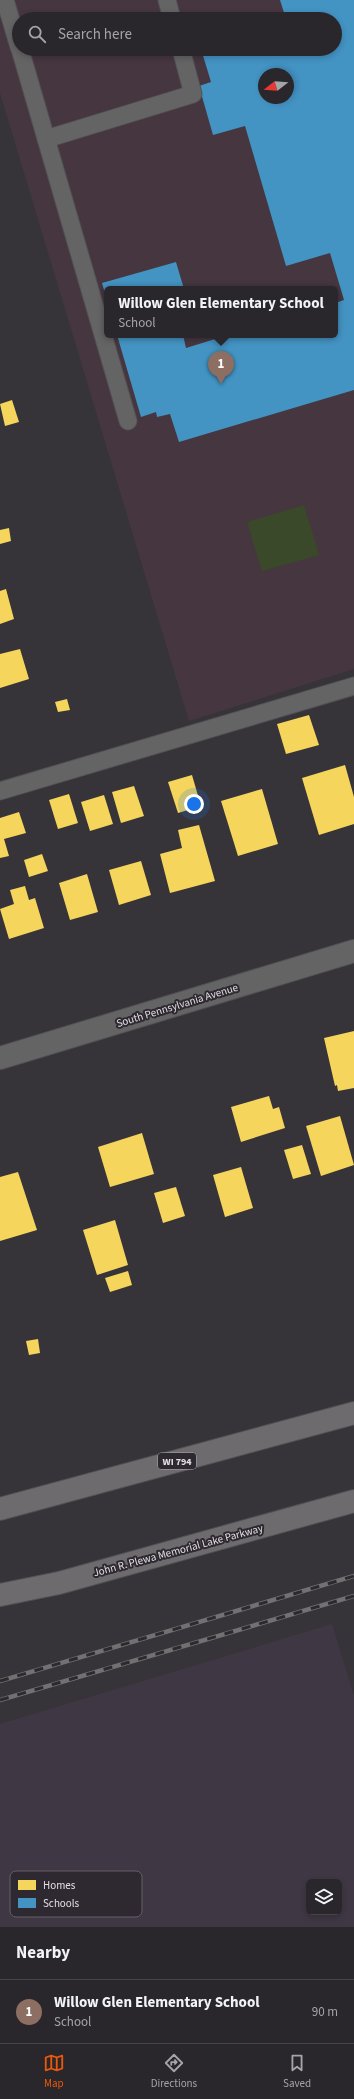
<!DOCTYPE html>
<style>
:root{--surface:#29272b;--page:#312f33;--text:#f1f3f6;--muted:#a5a5a9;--line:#454447;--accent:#ea580c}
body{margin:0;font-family:"Source Sans 3",sans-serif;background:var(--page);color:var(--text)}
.controls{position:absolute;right:12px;bottom:12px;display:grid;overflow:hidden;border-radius:6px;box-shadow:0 2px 6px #0003}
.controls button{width:36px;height:36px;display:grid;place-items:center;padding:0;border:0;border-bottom:1px solid var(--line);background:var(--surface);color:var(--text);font:20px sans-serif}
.compass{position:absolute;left:258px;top:68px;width:36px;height:36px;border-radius:50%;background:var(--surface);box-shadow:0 2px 6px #0003;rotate:253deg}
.you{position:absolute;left:194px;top:804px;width:14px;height:14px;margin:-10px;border:3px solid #fff;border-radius:50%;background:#1a73e8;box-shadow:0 0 0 6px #1a73e833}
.badge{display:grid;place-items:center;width:26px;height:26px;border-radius:50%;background:var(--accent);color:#fff;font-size:13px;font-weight:700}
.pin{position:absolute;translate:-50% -33px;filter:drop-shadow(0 1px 2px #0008)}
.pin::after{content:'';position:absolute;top:21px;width:14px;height:12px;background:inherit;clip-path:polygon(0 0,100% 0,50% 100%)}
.popup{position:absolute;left:104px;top:286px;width:234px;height:52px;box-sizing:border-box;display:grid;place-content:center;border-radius:6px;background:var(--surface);filter:drop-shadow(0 1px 3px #0005);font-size:13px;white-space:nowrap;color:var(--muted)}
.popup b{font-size:15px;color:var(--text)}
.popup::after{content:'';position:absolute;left:50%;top:100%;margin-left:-8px;border:8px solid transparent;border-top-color:var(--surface)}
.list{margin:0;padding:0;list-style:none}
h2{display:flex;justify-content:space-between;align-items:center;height:52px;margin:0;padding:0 16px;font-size:17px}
h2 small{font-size:13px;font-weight:400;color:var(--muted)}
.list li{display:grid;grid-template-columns:26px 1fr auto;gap:12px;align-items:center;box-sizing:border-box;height:64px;padding:0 16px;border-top:1px solid var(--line)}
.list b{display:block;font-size:15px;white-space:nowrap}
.list p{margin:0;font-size:13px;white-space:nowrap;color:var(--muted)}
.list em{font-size:13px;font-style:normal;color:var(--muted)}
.icon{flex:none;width:22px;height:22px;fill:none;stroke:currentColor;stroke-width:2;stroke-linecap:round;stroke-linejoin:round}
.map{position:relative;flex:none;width:354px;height:1927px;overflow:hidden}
.search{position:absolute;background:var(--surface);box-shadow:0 2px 6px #0003;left:12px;right:12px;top:12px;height:44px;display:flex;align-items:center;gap:10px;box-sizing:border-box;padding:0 14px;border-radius:22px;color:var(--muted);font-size:15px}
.sheet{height:116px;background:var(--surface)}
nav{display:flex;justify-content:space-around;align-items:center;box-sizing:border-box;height:56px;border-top:1px solid var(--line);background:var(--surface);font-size:11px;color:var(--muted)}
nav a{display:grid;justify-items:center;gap:2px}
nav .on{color:var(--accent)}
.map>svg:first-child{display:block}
.built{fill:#3f3743;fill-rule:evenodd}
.education{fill:#46363f;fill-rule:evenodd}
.green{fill:#3a4929}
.homes{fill:#f6d55c}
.schools{fill:#4393c3;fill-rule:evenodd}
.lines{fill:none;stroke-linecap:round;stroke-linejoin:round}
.service-casing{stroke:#525054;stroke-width:19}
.tertiary-casing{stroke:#525054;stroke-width:24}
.primary-casing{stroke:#525054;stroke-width:24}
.service{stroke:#656464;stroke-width:17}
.tertiary{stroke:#656464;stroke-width:22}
.primary{stroke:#6e6b6e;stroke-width:22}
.rail-casing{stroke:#727071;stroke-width:4.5}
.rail{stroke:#2e2930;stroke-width:3;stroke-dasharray:9;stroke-linecap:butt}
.labels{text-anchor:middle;stroke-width:4;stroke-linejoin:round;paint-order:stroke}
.shield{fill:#2e2930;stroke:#aca8ae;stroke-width:1}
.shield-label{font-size:10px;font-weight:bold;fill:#e2dfe4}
.street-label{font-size:11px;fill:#e2dfe4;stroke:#2e2930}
.key{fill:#2e2930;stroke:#646066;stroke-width:1}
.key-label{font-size:11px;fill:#e2dfe4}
</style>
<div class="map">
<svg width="354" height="1927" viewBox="0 0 354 1927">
<rect width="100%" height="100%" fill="#373439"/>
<path class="built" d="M332 1624 354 1696V1927H0V1724ZM309 1882H339V1912H309Z"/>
<path class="education" d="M0 0H354V669L189 721 0 93ZM19 19H335V49H19ZM264 74H288V98H264ZM107 289H335V335H107Z"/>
<polygon class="green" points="304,505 319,555 262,571 247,522"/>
<g class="homes">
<polygon points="12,400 19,422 5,426 0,404"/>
<polygon points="9,528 11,541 0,544 0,530"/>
<polygon points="6,589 14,619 0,624 0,591"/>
<polygon points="20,649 29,679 0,688 0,654"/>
<polygon points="67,699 70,710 58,712 55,702"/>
<polygon points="309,715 319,745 286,754 277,724"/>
<polygon points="345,765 354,797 354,824 319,835 302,778"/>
<polygon points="192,775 201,806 178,813 168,782"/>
<polygon points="134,786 144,816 121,823 112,792"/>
<polygon points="262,789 278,844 238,856 221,801"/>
<polygon points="69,794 78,823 58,829 49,800"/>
<polygon points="104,795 113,824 90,831 81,802"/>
<polygon points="19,812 26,833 4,839 9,856 0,858 0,818"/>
<polygon points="199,825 215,881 170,893 160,854 182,848 178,830"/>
<polygon points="42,854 48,871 29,877 24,860"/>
<polygon points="141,861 151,895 119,905 109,870"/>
<polygon points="87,874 98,912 70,920 59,883"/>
<polygon points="25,886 29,900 35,898 44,928 9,939 0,909 14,904 10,890"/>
<polygon points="354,1031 354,1088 338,1091 337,1085 335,1086 324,1038"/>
<polygon points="269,1096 273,1109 279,1107 285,1128 241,1142 231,1107"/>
<polygon points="340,1116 354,1165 321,1176 306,1126"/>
<polygon points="142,1133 154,1174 110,1187 98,1147"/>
<polygon points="302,1145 311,1174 293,1179 284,1150"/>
<polygon points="241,1167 253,1208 225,1217 213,1175"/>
<polygon points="18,1172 37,1230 0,1241 0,1177"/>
<polygon points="176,1187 185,1216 163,1223 154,1193"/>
<polygon points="115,1220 128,1265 97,1275 83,1230"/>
<polygon points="128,1271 132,1285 110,1292 105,1278"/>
<polygon points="38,1339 40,1353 29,1355 26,1341"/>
</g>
<g class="schools">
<path d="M280 0H354V390L179 442 170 414 157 417 156 412 141 417 117 335H183L186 348 228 335H335V303L344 300 330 253 286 266 245 126 213 135 199 86 211 82 201 49H335V19H286ZM264 74H288V98H264Z"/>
<polygon points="176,262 184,289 107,289 107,300 102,283"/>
</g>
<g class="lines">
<g class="service-casing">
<g id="service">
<polyline points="5,0 19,47"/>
<polyline points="167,0 172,19"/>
<polyline points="20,49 128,421"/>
<polyline points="46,139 193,94 181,49"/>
<polyline points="0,791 354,686"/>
</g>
</g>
<g class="tertiary-casing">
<polyline id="tertiary" points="0,1058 354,951"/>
</g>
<g class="primary-casing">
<g id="primary">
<polyline points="0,1509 354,1413"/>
<polyline points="0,1595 59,1583 354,1501"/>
</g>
</g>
<use href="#service" class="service"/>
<use href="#tertiary" class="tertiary"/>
<use href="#primary" class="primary"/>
<g class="rail-casing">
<g id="rail">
<polyline points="0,1681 354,1576"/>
<polyline points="0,1700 354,1596"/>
</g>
</g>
<use href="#rail" class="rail"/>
</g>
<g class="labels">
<rect class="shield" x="158" y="1453" width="38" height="16" rx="3"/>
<g class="shield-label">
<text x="177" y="1465">WI 794</text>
</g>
<g class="street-label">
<text transform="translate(177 1005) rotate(-17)" y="4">South Pennsylvania Avenue</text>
<text transform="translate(178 1550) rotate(-15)" y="4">John R. Plewa Memorial Lake Parkway</text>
</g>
</g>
<rect x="10" y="1871" width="132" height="46" rx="6" class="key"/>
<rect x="18" y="1880" width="18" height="10" fill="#f6d55c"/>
<rect x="18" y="1898" width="18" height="10" fill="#4393c3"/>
<g class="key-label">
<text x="43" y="1889">Homes</text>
<text x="43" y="1907">Schools</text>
</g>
</svg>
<div class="controls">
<button><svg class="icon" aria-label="layers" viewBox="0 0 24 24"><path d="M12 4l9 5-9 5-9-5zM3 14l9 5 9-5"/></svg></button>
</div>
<svg class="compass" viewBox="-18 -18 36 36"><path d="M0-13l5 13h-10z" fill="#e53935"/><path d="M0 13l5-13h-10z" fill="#a5a5a9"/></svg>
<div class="you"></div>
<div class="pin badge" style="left:221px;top:384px;background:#8d6e63">1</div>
<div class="popup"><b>Willow Glen Elementary School</b>School</div>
<div class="search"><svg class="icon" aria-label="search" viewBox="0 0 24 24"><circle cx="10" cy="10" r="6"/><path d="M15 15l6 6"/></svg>Search here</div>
</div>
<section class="sheet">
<h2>Nearby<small></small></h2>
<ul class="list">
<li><span class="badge" style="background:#8d6e63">1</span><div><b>Willow Glen Elementary School</b><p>School</p></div><em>90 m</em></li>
</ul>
</section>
<nav>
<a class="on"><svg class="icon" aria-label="map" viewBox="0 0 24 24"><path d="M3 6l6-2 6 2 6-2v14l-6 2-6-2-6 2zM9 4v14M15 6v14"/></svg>Map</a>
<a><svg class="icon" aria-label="directions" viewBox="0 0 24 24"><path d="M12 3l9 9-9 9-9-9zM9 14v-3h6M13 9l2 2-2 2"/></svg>Directions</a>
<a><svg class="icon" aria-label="saved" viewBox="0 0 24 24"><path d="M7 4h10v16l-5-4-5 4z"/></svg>Saved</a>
</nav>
